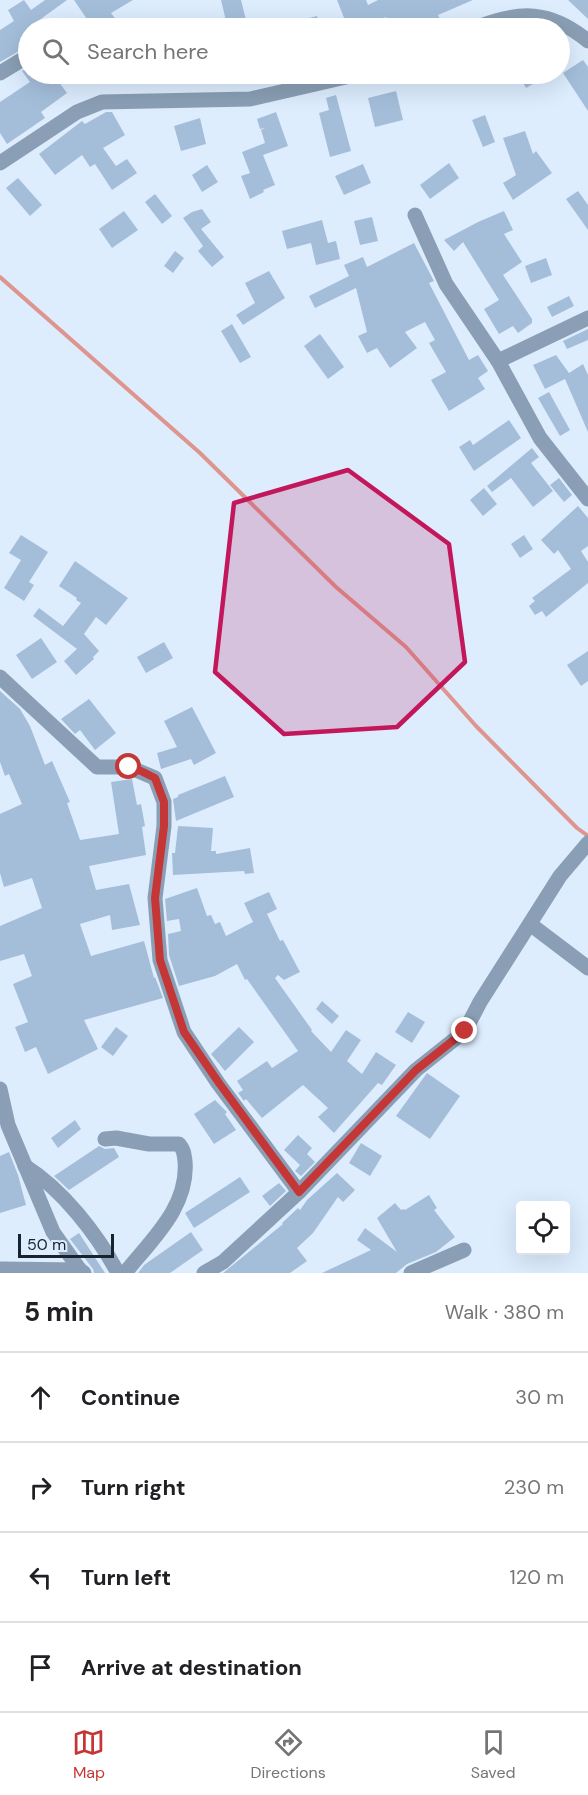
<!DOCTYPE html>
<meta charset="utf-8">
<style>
:root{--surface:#fff;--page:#f2f2f2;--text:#202124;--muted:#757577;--line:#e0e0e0;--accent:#c53736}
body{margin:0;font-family:"DM Sans",sans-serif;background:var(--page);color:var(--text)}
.controls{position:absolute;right:18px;bottom:18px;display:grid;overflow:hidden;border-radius:6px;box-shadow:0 6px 24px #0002}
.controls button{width:54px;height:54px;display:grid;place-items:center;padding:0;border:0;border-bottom:2px solid var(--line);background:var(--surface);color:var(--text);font:30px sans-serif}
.scale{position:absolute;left:18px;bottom:15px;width:96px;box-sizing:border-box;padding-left:6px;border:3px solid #19232e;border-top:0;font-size:16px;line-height:21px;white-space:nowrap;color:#19232e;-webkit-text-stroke:4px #ddedfe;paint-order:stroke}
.stop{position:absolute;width:18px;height:18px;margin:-14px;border:4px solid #c53736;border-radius:50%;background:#fff}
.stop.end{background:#c53736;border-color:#fff;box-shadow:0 2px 6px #0008}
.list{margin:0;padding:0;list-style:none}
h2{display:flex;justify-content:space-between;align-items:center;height:78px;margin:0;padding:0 24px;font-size:26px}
h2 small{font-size:20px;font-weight:400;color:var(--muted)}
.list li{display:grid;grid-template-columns:39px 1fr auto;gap:18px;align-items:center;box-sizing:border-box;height:90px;padding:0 24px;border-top:2px solid var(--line)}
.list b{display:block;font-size:22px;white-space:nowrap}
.list em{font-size:20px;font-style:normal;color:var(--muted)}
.icon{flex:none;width:33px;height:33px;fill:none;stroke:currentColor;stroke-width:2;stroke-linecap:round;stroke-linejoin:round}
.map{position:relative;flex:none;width:588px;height:1273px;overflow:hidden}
.search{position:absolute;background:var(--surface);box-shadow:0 6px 24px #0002;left:18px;right:18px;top:18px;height:66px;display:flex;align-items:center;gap:15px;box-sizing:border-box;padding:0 21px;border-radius:33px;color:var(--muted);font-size:22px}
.sheet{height:438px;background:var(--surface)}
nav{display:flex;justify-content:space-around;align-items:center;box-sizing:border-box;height:84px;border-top:2px solid var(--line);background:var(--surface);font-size:16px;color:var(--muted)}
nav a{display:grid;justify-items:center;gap:3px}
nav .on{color:var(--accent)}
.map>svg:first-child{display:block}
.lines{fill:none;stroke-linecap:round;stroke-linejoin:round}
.stream{stroke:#dd958e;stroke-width:4}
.building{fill:#a4beda}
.minor{stroke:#8a9fb5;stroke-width:15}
.route{stroke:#c53736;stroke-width:8}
.marked{fill:#c2185b;fill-opacity:0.2;stroke:#c2185b;stroke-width:4.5;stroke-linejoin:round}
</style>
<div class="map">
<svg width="588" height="1273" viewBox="0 0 588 1273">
<rect width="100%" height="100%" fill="#ddedfe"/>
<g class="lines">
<polyline class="stream" points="0,277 200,453 336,587 406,647 476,726 577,828 588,836"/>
</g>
<g class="building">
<polygon points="24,0 31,10 45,0 67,0 38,21 42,28 28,28 28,46 0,62 0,30 14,21 8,10"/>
<polygon points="74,0 133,0 111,13 122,28 93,28"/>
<polygon points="221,0 241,0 246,20 227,25"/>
<polygon points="337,0 366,0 368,5 378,0 473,0 438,15 444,28 419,28 416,22 402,28 391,28 386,17 357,28 348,28"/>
<polygon points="568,0 588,0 588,19"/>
<polygon points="317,16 320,28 282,28 282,25"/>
<polygon points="583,60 588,67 588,111 563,73"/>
<polygon points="28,67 28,74 53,74 67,93 41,112 45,118 7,144 0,133 0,102 30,82 22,71"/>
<polygon points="518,74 550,74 526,88"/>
<polygon points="396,91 403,120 375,127 368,98"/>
<polygon points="336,95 351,151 330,157 319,113 329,110 326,98"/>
<polygon points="106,112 112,112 125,135 103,148 116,166 127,159 137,173 112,190 95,164 90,167 82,155 55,175 39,154 82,121 85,124"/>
<polygon points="276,112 288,146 263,155 275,185 263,190 264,192 250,199 241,176 250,173 242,152 265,143 261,130 265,128 260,129 257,119"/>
<polygon points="485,115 495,142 483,147 472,120"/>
<polygon points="200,118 206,144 181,151 174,126"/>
<polygon points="525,131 533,154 536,151 552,173 513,200 503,183 516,175 503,138"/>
<polygon points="449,163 459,178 430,199 420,185"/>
<polygon points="363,164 371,183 344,195 335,176"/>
<polygon points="207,165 218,182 202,192 192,175"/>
<polygon points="18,178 42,205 30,216 6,188"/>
<polygon points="578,191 588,205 588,230 566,199"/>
<polygon points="155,194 172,216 162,224 145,202"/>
<polygon points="202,209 211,222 201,229 224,257 212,267 198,251 203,246 183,218 192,212"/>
<polygon points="124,211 138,230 112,248 99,229"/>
<polygon points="504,211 513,230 504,234 522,262 503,275 532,319 532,323 518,333 513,326 499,334 484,309 499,300 463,242 454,251 444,240 478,222"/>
<polygon points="372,217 378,241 360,245 354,221"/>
<polygon points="322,220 328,243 336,241 340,259 316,265 311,243 287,249 282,231"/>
<polygon points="414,243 434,281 429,283 469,360 478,355 488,371 478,378 485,389 449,411 431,380 446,372 429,343 435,340 425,322 405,332 417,348 390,368 377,348 367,353 358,336 367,332 356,288 315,308 309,296 349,276 344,265 363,257 367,267"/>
<polygon points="175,251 184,258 173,273 164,266"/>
<polygon points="546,258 552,275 531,283 525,266"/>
<polygon points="269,271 285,298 243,325 236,315 255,303 245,283"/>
<polygon points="569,296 574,306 552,317 547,307"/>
<polygon points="232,324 251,357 240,363 221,331"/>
<polygon points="588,329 588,340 567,349 563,341"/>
<polygon points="320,334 344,367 328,379 304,346"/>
<polygon points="556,355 569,373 583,364 588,375 588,432 565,379 545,389 533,365"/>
<polygon points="549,392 570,430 560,436 538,398"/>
<polygon points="509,420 521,438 474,471 459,447 470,440 473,445"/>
<polygon points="532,448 539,457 531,463 553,491 533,507 511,478 492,492 487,486"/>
<polygon points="559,478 572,495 564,502 550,485"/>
<polygon points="484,488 497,504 483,516 470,500"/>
<polygon points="578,506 588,518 588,546 581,551 588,562 588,583 546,617 542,611 535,615 529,606 535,601 532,598 571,569 558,550 554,554 541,540"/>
<polygon points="21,535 48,552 29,582 34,585 24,601 4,588 21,560 9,553"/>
<polygon points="524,535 533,549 520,558 511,544"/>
<polygon points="75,561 128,598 106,625 96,617 84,634 99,651 93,657 94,659 76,675 64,661 77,649 33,616 39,608 63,626 81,603 76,600 77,598 59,586"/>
<polygon points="41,638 57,662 32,679 16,655"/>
<polygon points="164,642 173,658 146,673 137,657"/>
<polygon points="588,651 588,681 581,686 567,665"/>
<polygon points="0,691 20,709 30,726 45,765 52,761 70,802 67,803 80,840 119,834 111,782 132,779 137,805 141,804 145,826 142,827 146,855 89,866 96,890 129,884 140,925 112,930 110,915 80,924 91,956 144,941 154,978 155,977 163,998 84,1020 98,1049 48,1074 36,1047 25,1052 15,1027 28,1022 13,984 32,976 24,954 0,961 0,926 42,908 32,878 4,887 0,873 0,814 22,804 9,774 5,776 0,762"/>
<polygon points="89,699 116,733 95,750 80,730 75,734 61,719"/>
<polygon points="192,707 216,753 194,765 191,759 161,769 157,753 177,747 164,721"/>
<polygon points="225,776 234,797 176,821 173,799 178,797 178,795"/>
<polygon points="178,826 213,828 211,851 216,851 216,854 250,848 254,873 245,874 244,871 173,875 172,853 175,853"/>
<polygon points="197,888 207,916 211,915 215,924 220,922 226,936 253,922 244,903 269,892 277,909 267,914 280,941 283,940 300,972 284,980 278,975 275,978 312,1030 311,1031 331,1052 346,1030 361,1040 347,1061 362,1074 376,1052 396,1065 382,1085 378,1083 334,1133 318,1117 328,1108 303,1085 262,1118 246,1099 244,1101 238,1093 243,1090 237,1081 267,1061 272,1068 298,1051 247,979 245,980 237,964 215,976 179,986 169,955 168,934 181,931 179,919 167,921 165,899"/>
<polygon points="322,1001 339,1016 332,1024 316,1009"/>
<polygon points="408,1012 425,1022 412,1043 395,1032"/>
<polygon points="116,1027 128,1036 113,1056 101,1047"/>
<polygon points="239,1027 254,1042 225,1071 211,1054"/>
<polygon points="427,1073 460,1096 430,1139 396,1116"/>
<polygon points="215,1100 227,1112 225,1114 236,1130 214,1144 194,1114"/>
<polygon points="75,1120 81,1129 58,1148 51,1138"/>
<polygon points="298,1135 312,1148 307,1154 315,1162 301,1176 295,1171 300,1165 284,1150"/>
<polygon points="361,1143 382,1156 370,1176 349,1163"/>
<polygon points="99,1146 105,1149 114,1148 119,1157 69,1190 54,1176"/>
<polygon points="9,1152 18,1175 26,1205 0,1213 0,1156"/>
<polygon points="337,1173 355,1190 343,1202 338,1197 313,1233 297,1248 307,1261 290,1273 223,1273 283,1224 282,1223 298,1208 300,1210 307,1200"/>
<polygon points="240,1177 250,1192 194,1228 185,1213"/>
<polygon points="279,1183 286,1191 270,1206 262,1196"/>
<polygon points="429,1195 437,1208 434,1210 455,1237 436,1252 407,1264 396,1273 322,1273 371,1250 357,1240 365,1228 397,1252 377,1218 395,1203 401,1210 404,1209 405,1210"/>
<polygon points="191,1232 203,1250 170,1273 138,1273 144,1265"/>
<polygon points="79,1233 105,1273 94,1273 93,1269 70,1239"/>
</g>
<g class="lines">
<g class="minor">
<polyline points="72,28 76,26"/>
<path d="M475 28C520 10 550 10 588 41"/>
<polyline points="0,73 28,56"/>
<polyline points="0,163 77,112 102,102 250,99 359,74"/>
<polyline points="415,215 446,284 498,361 540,438 588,499"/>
<polyline points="498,361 588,318"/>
<polyline points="0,677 97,767 129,767 155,778 164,802 164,826 155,898 160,960 184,1032 218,1083 299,1192"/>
<polyline points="530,924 588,968"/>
<polyline points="0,1089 8,1125 53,1232 80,1270"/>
<path d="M105 1139 116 1138 149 1144H179C184 1150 184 1154 185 1161 189 1207 151 1240 125 1273"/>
<path d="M25 1166C63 1190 97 1234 118 1273"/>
<polyline points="0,1269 80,1270 84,1273"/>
<polyline points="204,1273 223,1262 299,1192 416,1070 465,1031 480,1002 560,876 588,843"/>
<polyline points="411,1273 464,1250"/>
</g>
</g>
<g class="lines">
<polyline class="route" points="129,767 141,771 155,778 164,802 164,826 155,898 160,960 184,1032 219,1083 299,1192 416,1070 465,1031"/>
</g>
<path class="marked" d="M348 470 449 544 465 662 397 727 284 734 215 672 234 503Z"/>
</svg>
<div class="controls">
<button><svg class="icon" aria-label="locate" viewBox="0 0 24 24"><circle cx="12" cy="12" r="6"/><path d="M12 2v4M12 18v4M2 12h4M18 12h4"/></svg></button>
</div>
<div class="scale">50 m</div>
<div class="stop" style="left:129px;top:767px"></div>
<div class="stop end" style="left:465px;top:1031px"></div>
<div class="search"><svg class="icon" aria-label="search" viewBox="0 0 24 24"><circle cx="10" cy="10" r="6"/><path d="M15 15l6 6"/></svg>Search here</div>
</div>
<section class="sheet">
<h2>5 min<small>Walk · 380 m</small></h2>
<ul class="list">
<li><svg class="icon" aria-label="ahead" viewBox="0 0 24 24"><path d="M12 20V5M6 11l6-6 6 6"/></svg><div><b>Continue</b></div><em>30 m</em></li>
<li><svg class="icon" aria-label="right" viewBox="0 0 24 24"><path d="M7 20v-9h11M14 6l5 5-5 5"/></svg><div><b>Turn right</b></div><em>230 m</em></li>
<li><svg class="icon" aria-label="left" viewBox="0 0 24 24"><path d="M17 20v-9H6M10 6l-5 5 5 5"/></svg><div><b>Turn left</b></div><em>120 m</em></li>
<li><svg class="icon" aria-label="arrive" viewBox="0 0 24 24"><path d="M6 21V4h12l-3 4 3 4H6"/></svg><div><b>Arrive at destination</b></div></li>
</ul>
</section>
<nav>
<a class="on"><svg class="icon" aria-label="map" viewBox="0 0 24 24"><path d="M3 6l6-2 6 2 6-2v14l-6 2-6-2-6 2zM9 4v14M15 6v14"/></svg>Map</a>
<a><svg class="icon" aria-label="directions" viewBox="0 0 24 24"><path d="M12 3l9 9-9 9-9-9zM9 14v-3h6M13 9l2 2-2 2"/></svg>Directions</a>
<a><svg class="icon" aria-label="saved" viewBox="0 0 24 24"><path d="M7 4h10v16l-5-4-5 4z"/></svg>Saved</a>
</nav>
